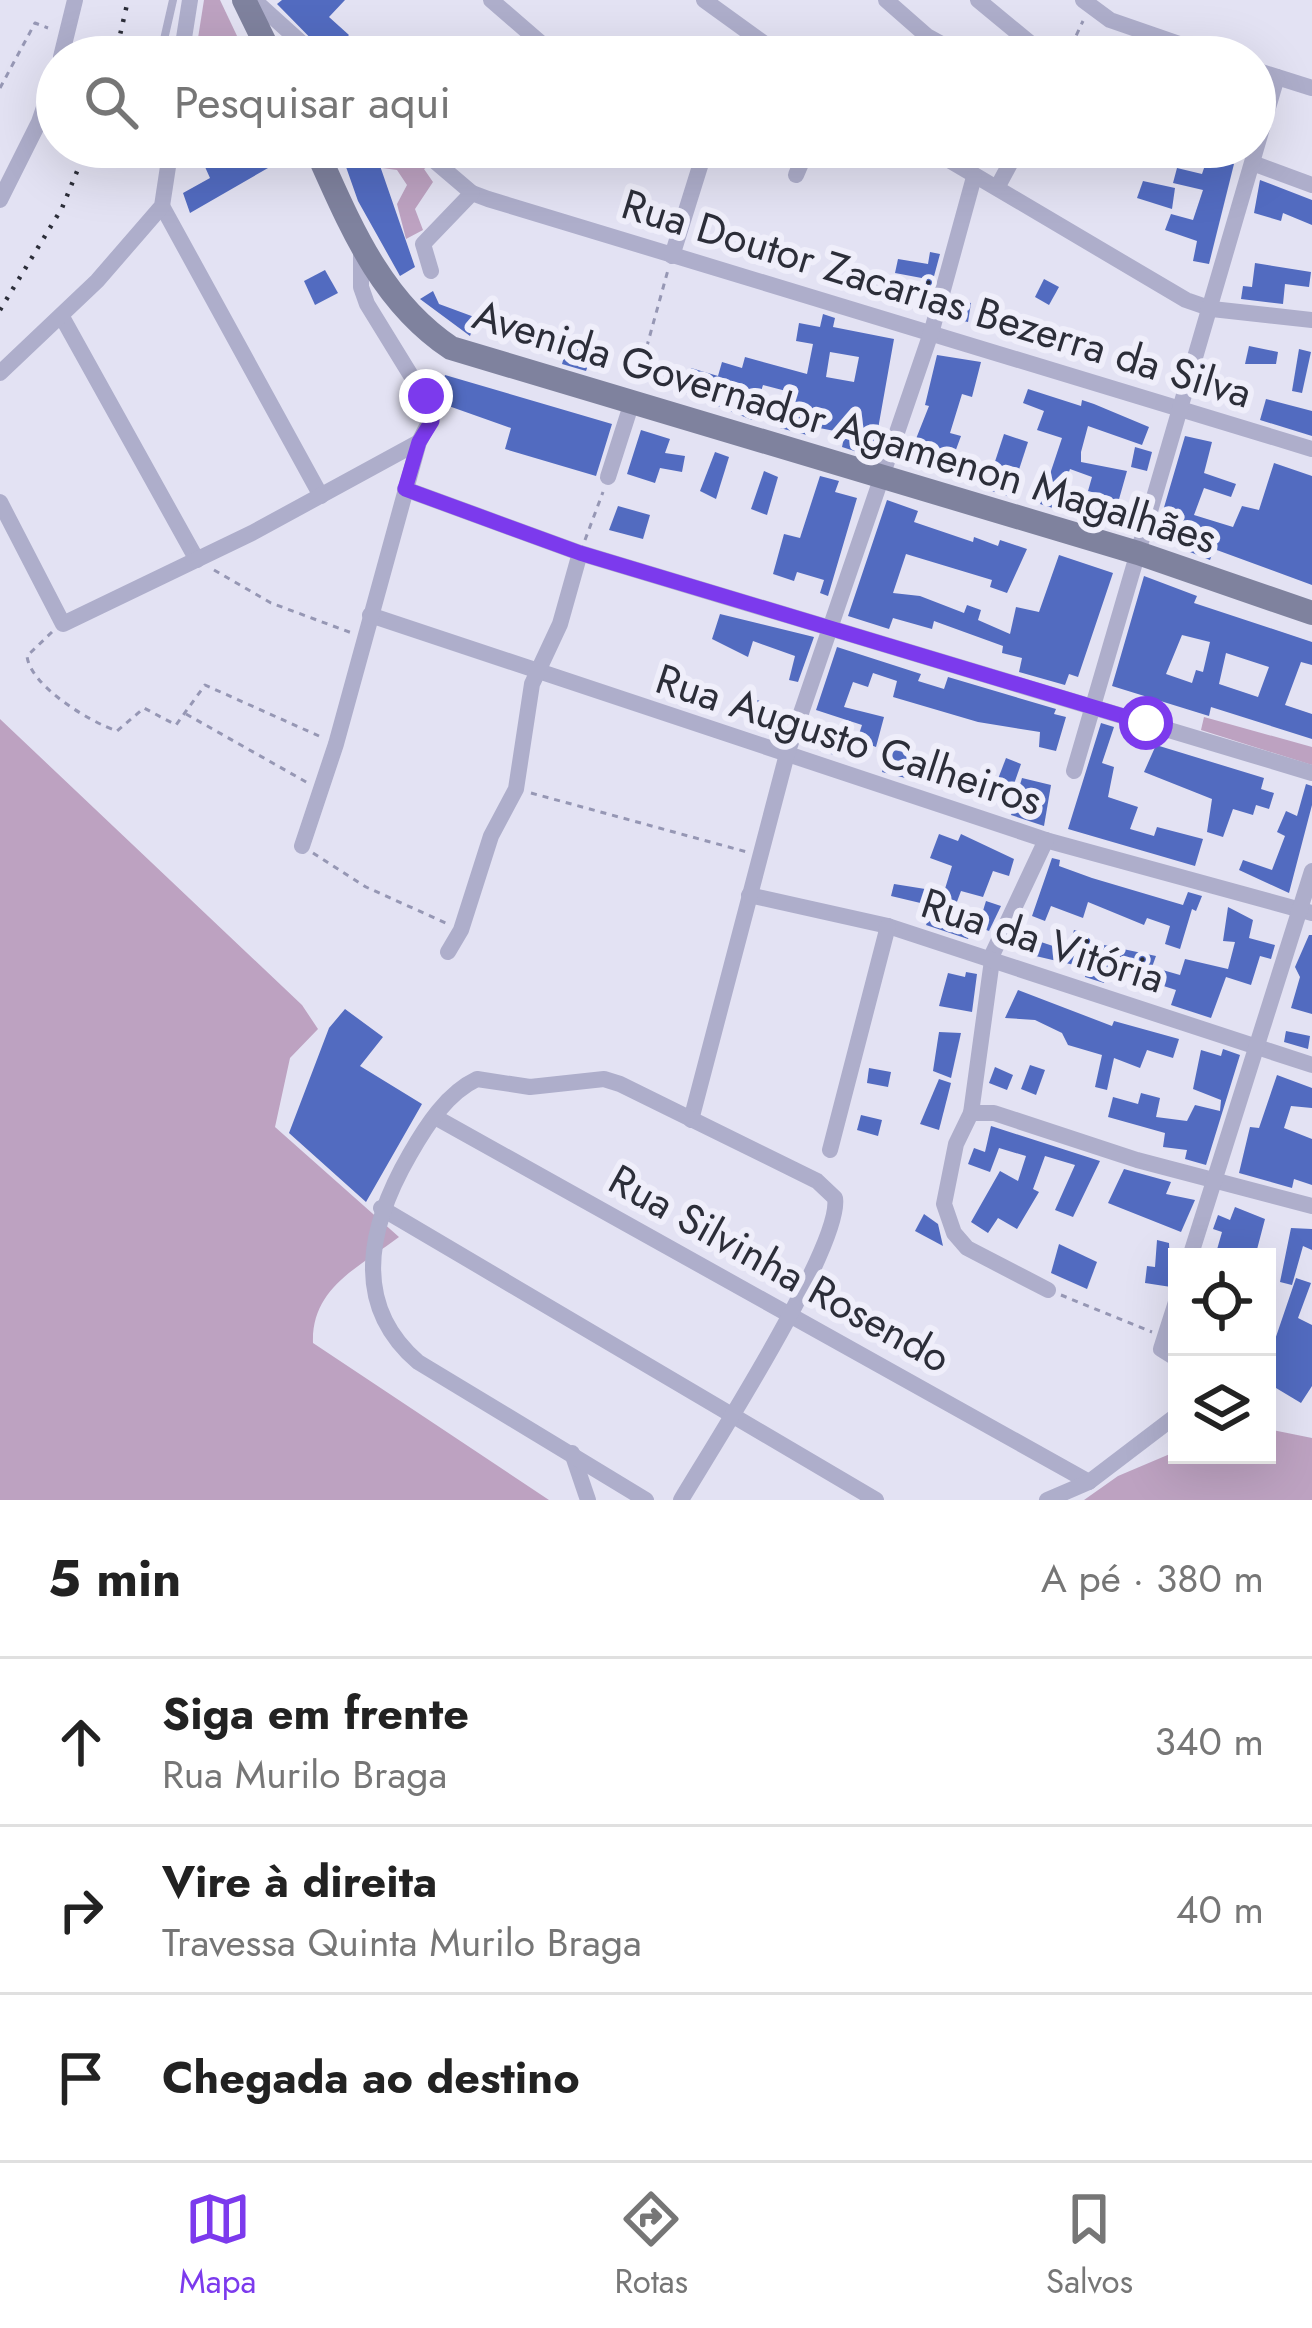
<!DOCTYPE html>
<html lang="pt">
<meta charset="utf-8">
<style>
:root{--surface:#fff;--page:#f6f6f6;--text:#222;--muted:#767676;--line:#e0e0e0;--accent:#7c3aed}
body{margin:0;font-family:Jost,sans-serif;background:var(--page);color:var(--text)}
.controls{position:absolute;right:36px;bottom:36px;display:grid;overflow:hidden;border-radius:0px;box-shadow:0 12px 48px #0002}
.controls button{width:108px;height:108px;display:grid;place-items:center;padding:0;border:0;border-bottom:3px solid var(--line);background:var(--surface);color:var(--text);font:60px sans-serif}
.stop{position:absolute;width:36px;height:36px;margin:-27px;border:9px solid #7c3aed;border-radius:50%;background:#fff}
.stop.end{background:#7c3aed;border-color:#fff;box-shadow:0 3px 12px #0008}
.list{margin:0;padding:0;list-style:none}
h2{display:flex;justify-content:space-between;align-items:center;height:156px;margin:0;padding:0 48px;font-size:51px}
h2 small{font-size:39px;font-weight:400;color:var(--muted)}
.list li{display:grid;grid-template-columns:78px 1fr auto;gap:36px;align-items:center;box-sizing:border-box;height:168px;padding:0 48px;border-top:3px solid var(--line)}
.list b{display:block;font-size:45px;white-space:nowrap}
.list p{margin:0;font-size:39px;white-space:nowrap;color:var(--muted)}
.list em{font-size:39px;font-style:normal;color:var(--muted)}
.icon{flex:none;width:66px;height:66px;fill:none;stroke:currentColor;stroke-width:2;stroke-linecap:round;stroke-linejoin:round}
.map{position:relative;flex:none;width:1312px;height:1500px;overflow:hidden}
.search{position:absolute;background:var(--surface);box-shadow:0 12px 48px #0002;left:36px;right:36px;top:36px;height:132px;display:flex;align-items:center;gap:30px;box-sizing:border-box;padding:0 42px;border-radius:66px;color:var(--muted);font-size:45px}
.sheet{height:660px;background:var(--surface)}
nav{display:flex;justify-content:space-around;align-items:center;box-sizing:border-box;height:168px;border-top:3px solid var(--line);background:var(--surface);font-size:33px;color:var(--muted)}
nav a{display:grid;justify-items:center;gap:6px}
nav .on{color:var(--accent)}
.map>svg:first-child{display:block}
.green{fill:#bda2c1}
.building{fill:#526bc0;fill-rule:evenodd}
.lines{fill:none;stroke-linecap:round;stroke-linejoin:round}
.path{stroke:#9697b4;stroke-width:3;stroke-dasharray:6 6;stroke-linecap:butt}
.service{stroke:#aeaecb;stroke-width:8}
.minor{stroke:#aeaecb;stroke-width:16}
.secondary{stroke:#7f829e;stroke-width:24}
.rail{stroke:#2c2e39;stroke-width:4.5;stroke-dasharray:3 9;stroke-linecap:butt}
.route{stroke:#7c3aed;stroke-width:15}
.labels{text-anchor:middle;stroke-width:12;stroke-linejoin:round;paint-order:stroke}
.street-label{font-size:42px;fill:#2c2e39;stroke:#efeefa}
</style>
<div class="map">
<svg width="1312" height="1500" viewBox="0 0 1312 1500">
<rect width="100%" height="100%" fill="#e3e2f3"/>
<g class="green">
<polygon points="204,0 220,0 247,57 195,57"/>
<polygon points="399,147 411,147 431,164 424,169 433,182 415,209 423,230 406,239 397,204 407,185 397,170 382,168"/>
<polygon points="1204,717 1312,747 1312,765 1201,730"/>
<path d="M0 719 302 1005 318 1029 290 1058 275 1127 399 1237C359 1267 311 1288 313 1343L549 1500H0Z"/>
<polygon points="1268,1429 1312,1438 1312,1500 1084,1500 1118,1476 1177,1451 1267,1455"/>
</g>
<g class="building">
<polygon points="282,0 345,0 329,17 349,35 329,57 277,4"/>
<polygon points="220,147 265,147 275,164 190,213 183,193 210,178 201,158"/>
<polygon points="339,147 384,147 388,157 378,160 415,267 400,276 358,201"/>
<polygon points="1208,156 1234,164 1209,264 1193,261 1197,241 1165,230 1171,214 1193,220 1203,190 1173,183 1177,168 1202,174"/>
<polygon points="1260,180 1312,200 1312,225 1283,213 1281,221 1254,213"/>
<polygon points="1143,181 1175,188 1172,209 1137,198"/>
<polygon points="930,252 940,254 930,291 924,290 927,279 895,273 898,259 928,264"/>
<polygon points="1255,263 1311,272 1309,287 1285,284 1283,304 1241,299 1243,286 1252,287"/>
<polygon points="325,270 338,293 315,305 304,281"/>
<polygon points="1044,279 1059,287 1049,305 1035,297"/>
<polygon points="433,291 439,304 477,318 470,336 420,299"/>
<polygon points="957,300 971,303 968,322 953,319"/>
<path d="M823 314 835 318 833 327 894 339 873 457 842 447 845 433 809 426 807 435 780 428 790 392 763 385 752 420 683 392 691 368 718 376 722 362 742 368 745 357 807 374 813 344 796 341 799 323 820 327ZM830 352 859 357 854 382 826 377Z"/>
<polygon points="569,340 594,348 586,371 562,364"/>
<polygon points="1249,346 1278,352 1276,364 1245,364"/>
<polygon points="1299,349 1311,352 1302,393 1292,391"/>
<polygon points="937,355 981,362 972,397 962,394 950,433 961,436 954,455 961,458 956,472 908,459 929,406 925,405"/>
<polygon points="445,375 612,424 596,476 505,449 511,428 443,404 439,397"/>
<polygon points="1028,389 1081,406 1082,400 1094,404 1149,427 1142,445 1088,426 1081,452 1081,462 1127,471 1114,517 1133,523 1130,533 1097,524 1107,496 1088,491 1092,477 1070,469 1056,509 1040,504 1062,438 1037,430 1044,411 1023,403"/>
<polygon points="1266,399 1312,411 1312,436 1260,420"/>
<polygon points="641,430 670,439 665,453 685,456 682,472 660,468 655,483 627,474"/>
<polygon points="1004,434 1028,442 1010,497 986,489"/>
<polygon points="1185,436 1212,442 1204,473 1236,484 1231,497 1204,488 1194,515 1233,527 1242,506 1259,510 1274,463 1312,476 1312,585 1214,549 1210,560 1155,538"/>
<polygon points="1135,447 1152,452 1147,471 1131,467"/>
<polygon points="715,452 729,457 716,499 700,491"/>
<polygon points="764,471 778,477 767,515 751,509"/>
<polygon points="820,476 839,481 835,492 857,498 828,596 820,593 824,580 797,572 794,581 773,574 784,534 800,538"/>
<polygon points="887,500 918,511 914,522 973,542 974,537 998,546 1000,540 1027,549 1007,593 990,587 992,580 906,554 893,593 920,596 964,613 967,605 981,610 978,620 1010,634 1016,607 1039,612 1059,555 1113,573 1078,677 1069,674 1065,685 1019,672 1022,658 1002,653 1003,646 934,621 932,629 893,618 889,629 848,616"/>
<polygon points="618,506 650,515 643,539 609,530"/>
<path d="M1144 576 1197 596 1194 603 1312 642V665L1301 662 1285 705 1312 714V739L1211 707 1209 716 1112 686ZM1182 635 1210 642 1203 672 1196 670 1192 683 1166 674ZM1226 653 1269 667 1258 697 1219 684Z"/>
<polygon points="720,614 814,637 798,682 789,680 795,656 753,641 748,657 712,639"/>
<polygon points="837,647 921,674 918,681 944,689 948,677 1056,709 1054,714 1066,717 1056,751 1039,747 1040,732 978,722 893,697 897,681 873,673 868,687 853,682 844,707 884,717 876,747 857,740 862,725 816,710"/>
<polygon points="740,694 763,702 757,717 734,709"/>
<polygon points="1101,723 1114,727 1102,763 1114,767 1108,797 1138,807 1130,829 1154,836 1157,827 1203,839 1195,866 1068,829"/>
<polygon points="823,739 845,745 842,757 820,751"/>
<polygon points="1156,745 1264,778 1261,789 1274,793 1269,809 1256,805 1253,815 1233,809 1223,837 1207,832 1212,799 1144,772"/>
<polygon points="889,749 923,756 917,781 882,772"/>
<polygon points="1006,758 1021,764 1014,784 998,779"/>
<polygon points="1022,778 1051,785 1044,826 1011,815"/>
<polygon points="1306,784 1312,786 1312,805 1289,893 1239,870 1243,860 1272,870 1285,836 1277,832 1286,811 1297,816"/>
<polygon points="939,834 958,841 961,834 1014,859 1009,876 993,871 983,897 961,891 952,915 974,922 968,939 926,925 933,906 891,896 894,884 944,892 952,866 930,858"/>
<polygon points="1052,858 1060,860 1059,866 1092,878 1183,905 1188,892 1202,896 1196,911 1192,909 1180,949 1165,944 1170,926 1147,918 1144,925 1088,902 1083,918 1051,906 1045,921 1032,916"/>
<polygon points="986,901 1001,906 989,931 978,927"/>
<polygon points="1228,907 1253,920 1249,938 1275,945 1271,959 1260,956 1251,985 1226,977 1211,1018 1171,1005 1176,990 1126,974 1107,973 1104,983 1085,977 1087,968 1027,954 1032,939 1068,951 1074,930 1092,935 1090,942 1156,956 1152,967 1180,975 1185,959 1228,969 1235,942 1223,941"/>
<polygon points="1309,935 1312,935 1312,1014 1291,1008 1300,977 1295,967"/>
<polygon points="966,972 977,974 972,1012 939,1006 948,973 965,977"/>
<polygon points="1018,990 1112,1026 1114,1021 1179,1039 1173,1058 1147,1050 1140,1068 1114,1058 1107,1090 1095,1087 1102,1055 1068,1045 1062,1033 1035,1020 1005,1018"/>
<polygon points="345,1009 383,1037 360,1066 422,1104 366,1202 289,1133 329,1028"/>
<polygon points="1286,1031 1310,1036 1308,1049 1284,1042"/>
<polygon points="939,1032 961,1033 951,1078 933,1071"/>
<polygon points="1223,1049 1240,1055 1206,1165 1185,1159 1187,1150 1163,1147 1165,1133 1108,1117 1113,1097 1138,1104 1141,1093 1160,1098 1156,1117 1187,1121 1195,1105 1220,1111 1221,1100 1193,1089 1201,1050 1221,1056"/>
<polygon points="1030,1065 1045,1070 1036,1095 1021,1089"/>
<polygon points="995,1067 1013,1075 1007,1090 989,1083"/>
<polygon points="869,1068 891,1072 888,1087 867,1083"/>
<polygon points="1277,1075 1312,1088 1312,1108 1291,1106 1284,1128 1312,1139 1312,1185 1294,1179 1292,1188 1239,1173 1250,1127 1259,1128"/>
<polygon points="939,1079 951,1083 939,1130 920,1124"/>
<polygon points="861,1115 882,1120 878,1136 857,1130"/>
<polygon points="991,1126 1100,1161 1073,1217 1055,1210 1075,1165 1045,1156 1033,1189 1039,1192 1017,1229 998,1218 988,1233 971,1222 1000,1171 1018,1181 1026,1156 999,1148 990,1172 968,1164 974,1148 985,1152"/>
<polygon points="1124,1169 1171,1182 1166,1194 1195,1200 1181,1232 1108,1203"/>
<polygon points="1235,1207 1265,1219 1255,1257 1216,1253 1222,1232 1213,1229 1218,1215 1230,1220"/>
<polygon points="924,1214 938,1224 943,1246 915,1231"/>
<polygon points="1291,1228 1312,1229 1312,1250 1303,1246 1292,1285 1280,1282"/>
<polygon points="1157,1240 1169,1243 1171,1287 1145,1283 1147,1266 1155,1267"/>
<polygon points="1059,1244 1097,1262 1087,1289 1051,1273"/>
<polygon points="1296,1278 1311,1283 1298,1318 1312,1325 1312,1386 1301,1403 1276,1388 1267,1404 1267,1363"/>
</g>
<g class="lines">
<g class="path">
<polyline points="1066,57 1083,21"/>
<polyline points="0,88 35,23 48,28"/>
<polyline points="637,382 668,270"/>
<polyline points="585,540 603,492"/>
<polyline points="214,570 271,603 352,633"/>
<path d="M52 632 27 656C30 686 90 722 117 731L144 708 176 725 205 685 319 736"/>
<polyline points="186,714 308,783"/>
<polyline points="531,793 747,852"/>
<polyline points="313,853 366,887 448,924"/>
<polyline points="1061,1295 1152,1332"/>
</g>
<polyline class="service" points="160,57 173,0"/>
<g class="minor">
<polyline points="254,0 317,57"/>
<polyline points="491,0 557,57"/>
<polyline points="704,0 783,57"/>
<polyline points="886,0 927,36 965,57"/>
<polyline points="978,0 1047,57"/>
<polyline points="1083,0 1110,20 1217,57"/>
<polyline points="61,57 75,0"/>
<polyline points="181,57 190,0"/>
<polyline points="1255,70 1312,88"/>
<polyline points="418,147 472,193 488,199 1312,449"/>
<polyline points="927,147 1186,300 1212,309 1312,320"/>
<polyline points="1255,164 1312,185"/>
<polyline points="796,175 808,147"/>
<polyline points="998,186 1019,147"/>
<polyline points="0,200 39,122 57,69"/>
<polyline points="162,206 321,496"/>
<polyline points="672,256 706,147"/>
<polyline points="431,271 423,244 472,193"/>
<polyline points="62,317 197,560"/>
<polyline points="0,373 97,281 162,206 171,147"/>
<polyline points="608,477 632,402"/>
<polyline points="405,489 580,553 1312,773"/>
<polyline points="0,502 63,624 252,533 419,442"/>
<polyline points="370,615 1049,841 1312,913"/>
<polyline points="1074,771 1277,77"/>
<polyline points="1046,840 993,953 971,1113 956,1144 944,1204 954,1233 967,1248 1048,1290"/>
<polyline points="302,846 336,744 419,442 434,413 367,304 361,287 361,248"/>
<polyline points="749,895 888,926 1312,1065"/>
<polyline points="448,952 461,930 491,836 516,789 532,684 560,624 580,553"/>
<polyline points="971,1113 994,1113 1137,1160 1312,1206"/>
<polyline points="435,1117 1089,1482"/>
<polyline points="691,1120 787,754 932,330 974,177"/>
<polyline points="830,1150 888,926"/>
<polyline points="381,1208 876,1500"/>
<polyline points="1190,1257 1312,871"/>
<polyline points="1177,1299 1161,1349 1177,1359"/>
<polyline points="572,1453 588,1500"/>
<path d="M646 1500 418 1362C349 1303 370 1223 410 1154 426 1126 447 1093 477 1079L530 1087 604 1079 620 1084 817 1181 835 1198C843 1244 710 1451 681 1500"/>
<polyline points="1047,1500 1089,1482 1177,1415"/>
</g>
<g class="secondary">
<polyline points="244,0 272,57"/>
<path d="M315 147C349 222 379 300 451 348L1138 553 1312 613"/>
</g>
<g class="rail">
<polyline points="115,57 128,0"/>
<polyline points="0,310 62,208 87,147"/>
</g>
</g>
<g class="lines">
<polyline class="route" points="426,396 432,421 419,442 405,489 580,553 1146,723"/>
</g>
<g class="labels">
<g class="street-label">
<text transform="translate(937 298) rotate(17)" y="15">Rua Doutor Zacarias Bezerra da Silva</text>
<text transform="translate(845 426) rotate(17)" y="15">Avenida Governador Agamenon Magalhães</text>
<text transform="translate(849 739) rotate(18)" y="15">Rua Augusto Calheiros</text>
<text transform="translate(1043 940) rotate(18)" y="15">Rua da Vitória</text>
<text transform="translate(780 1268) rotate(29)" y="15">Rua Silvinha Rosendo</text>
</g>
</g>
</svg>
<div class="controls">
<button><svg class="icon" aria-label="locate" viewBox="0 0 24 24"><circle cx="12" cy="12" r="6"/><path d="M12 2v4M12 18v4M2 12h4M18 12h4"/></svg></button>
<button><svg class="icon" aria-label="layers" viewBox="0 0 24 24"><path d="M12 4l9 5-9 5-9-5zM3 14l9 5 9-5"/></svg></button>
</div>
<div class="stop" style="left:1146px;top:723px"></div>
<div class="stop end" style="left:426px;top:396px"></div>
<div class="search"><svg class="icon" aria-label="search" viewBox="0 0 24 24"><circle cx="10" cy="10" r="6"/><path d="M15 15l6 6"/></svg>Pesquisar aqui</div>
</div>
<section class="sheet">
<h2>5 min<small>A pé · 380 m</small></h2>
<ul class="list">
<li><svg class="icon" aria-label="ahead" viewBox="0 0 24 24"><path d="M12 20V5M6 11l6-6 6 6"/></svg><div><b>Siga em frente</b><p>Rua Murilo Braga</p></div><em>340 m</em></li>
<li><svg class="icon" aria-label="right" viewBox="0 0 24 24"><path d="M7 20v-9h11M14 6l5 5-5 5"/></svg><div><b>Vire à direita</b><p>Travessa Quinta Murilo Braga</p></div><em>40 m</em></li>
<li><svg class="icon" aria-label="arrive" viewBox="0 0 24 24"><path d="M6 21V4h12l-3 4 3 4H6"/></svg><div><b>Chegada ao destino</b></div></li>
</ul>
</section>
<nav>
<a class="on"><svg class="icon" aria-label="map" viewBox="0 0 24 24"><path d="M3 6l6-2 6 2 6-2v14l-6 2-6-2-6 2zM9 4v14M15 6v14"/></svg>Mapa</a>
<a><svg class="icon" aria-label="directions" viewBox="0 0 24 24"><path d="M12 3l9 9-9 9-9-9zM9 14v-3h6M13 9l2 2-2 2"/></svg>Rotas</a>
<a><svg class="icon" aria-label="saved" viewBox="0 0 24 24"><path d="M7 4h10v16l-5-4-5 4z"/></svg>Salvos</a>
</nav>
